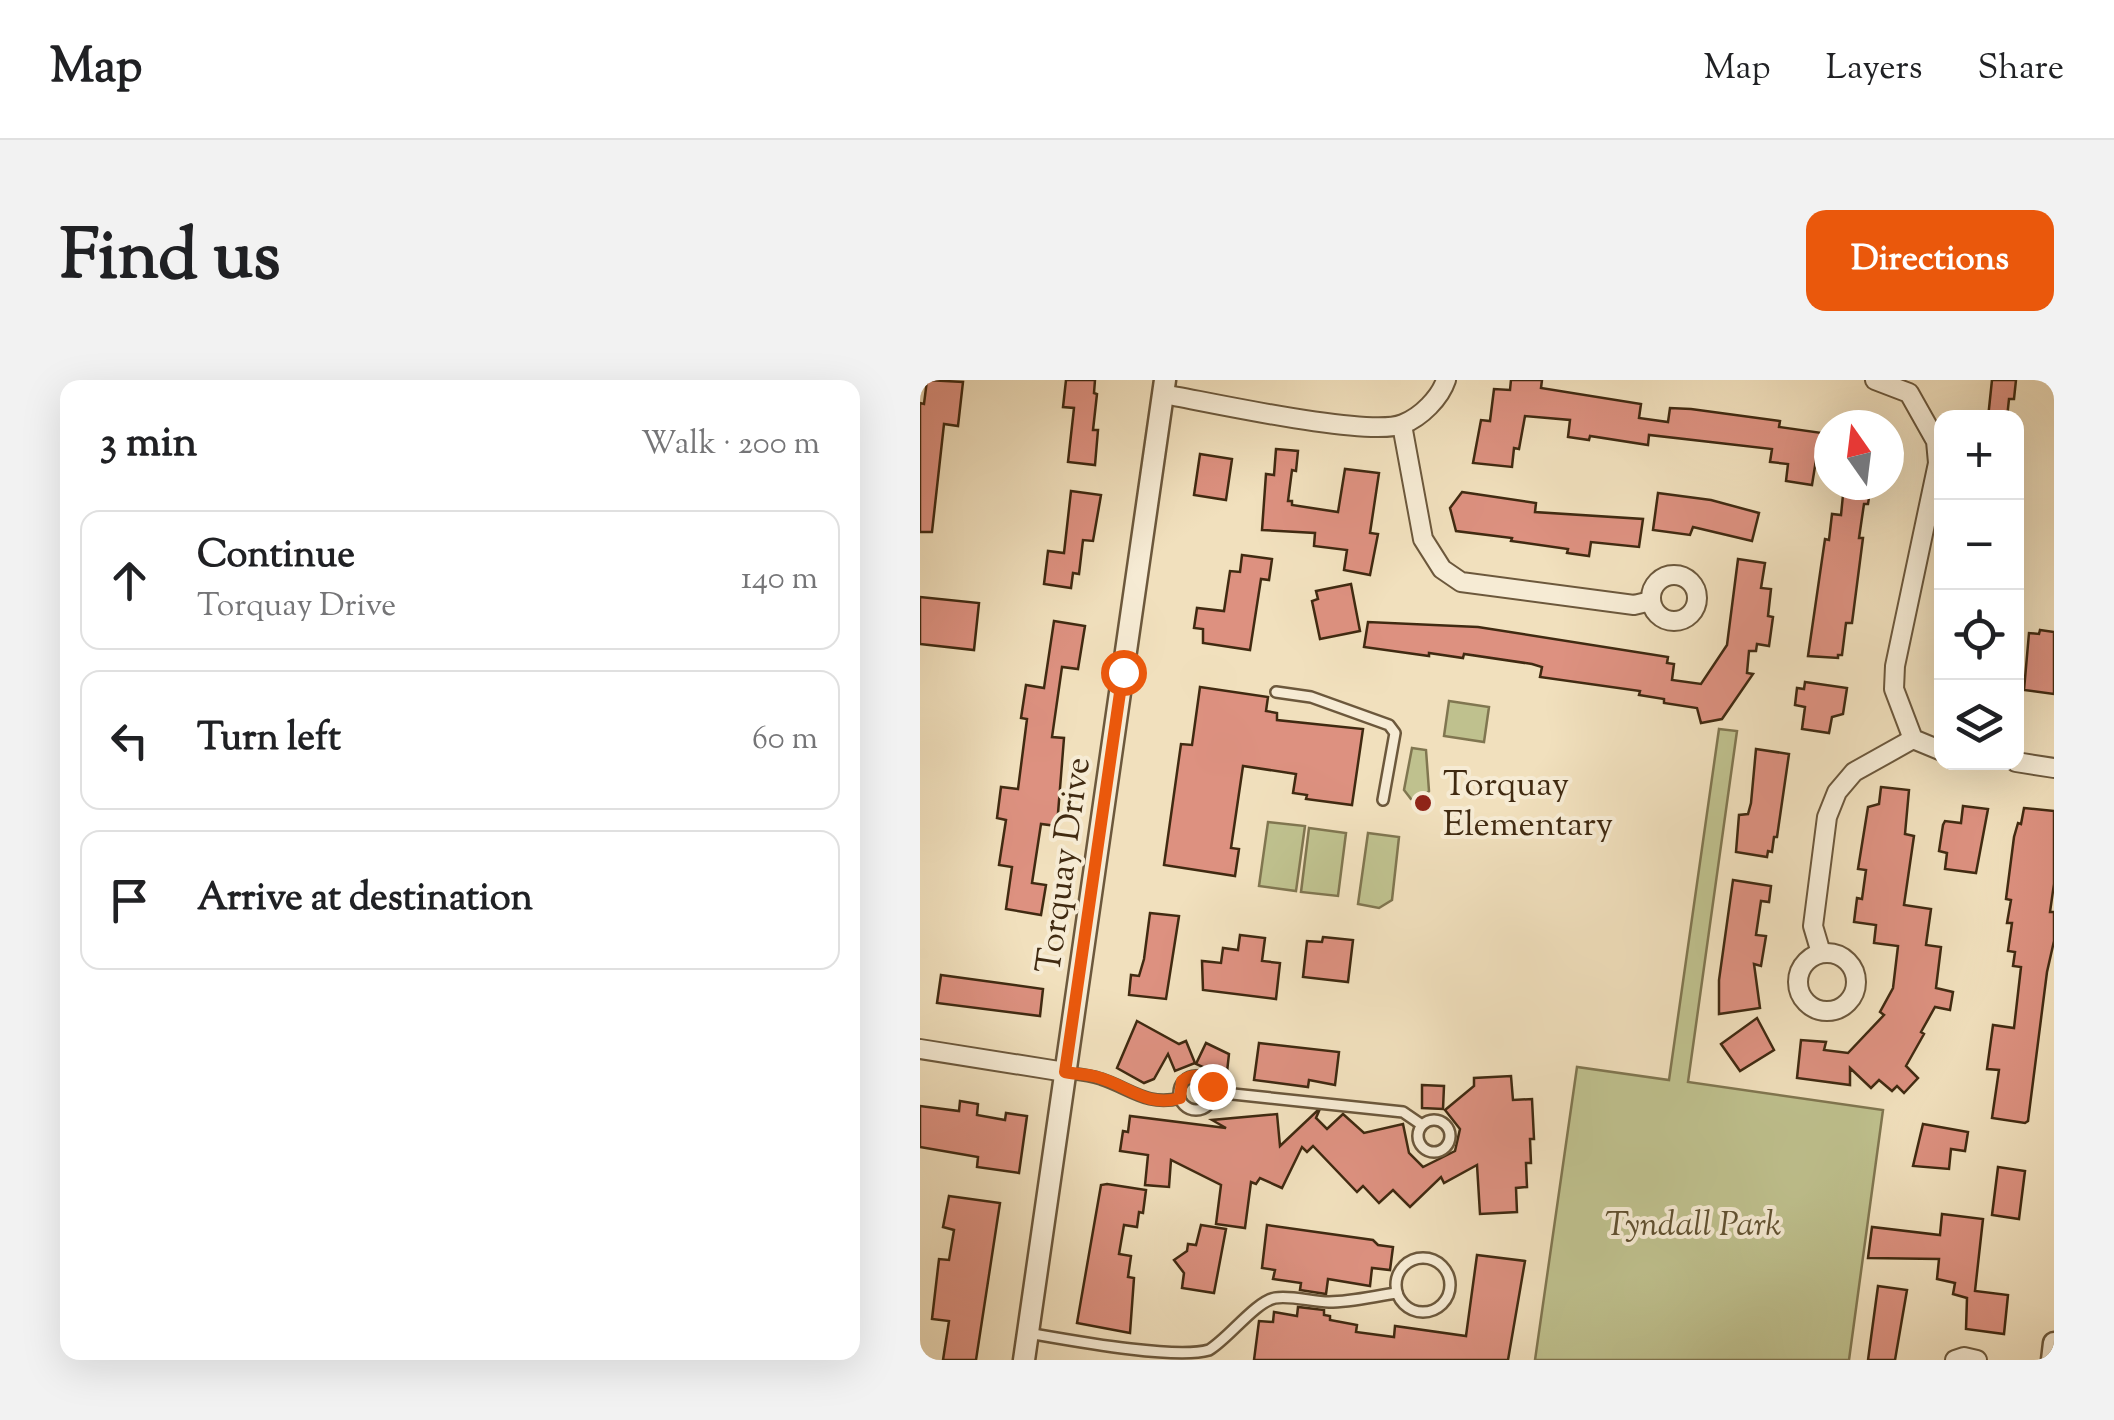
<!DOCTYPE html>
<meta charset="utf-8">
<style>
:root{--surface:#fff;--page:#f2f2f2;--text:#202124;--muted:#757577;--line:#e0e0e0;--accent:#ea580c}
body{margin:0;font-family:"Sorts Mill Goudy",serif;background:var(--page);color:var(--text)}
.controls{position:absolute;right:30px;top:30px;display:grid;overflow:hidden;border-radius:20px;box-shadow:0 10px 40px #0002}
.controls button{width:90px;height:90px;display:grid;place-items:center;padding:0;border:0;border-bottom:2px solid var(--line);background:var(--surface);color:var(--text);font:50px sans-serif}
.compass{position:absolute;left:894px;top:30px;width:90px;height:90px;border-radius:50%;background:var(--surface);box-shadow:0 10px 40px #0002;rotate:346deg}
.stop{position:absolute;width:30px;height:30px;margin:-22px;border:8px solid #ea580c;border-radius:50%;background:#fff}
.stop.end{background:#ea580c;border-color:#fff;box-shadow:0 2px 10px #0008}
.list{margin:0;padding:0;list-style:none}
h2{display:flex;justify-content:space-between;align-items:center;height:130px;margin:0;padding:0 40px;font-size:42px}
h2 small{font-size:32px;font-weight:400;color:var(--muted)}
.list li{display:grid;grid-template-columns:65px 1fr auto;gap:30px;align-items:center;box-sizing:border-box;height:140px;margin:0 20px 20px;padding:0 20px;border:2px solid var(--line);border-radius:20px}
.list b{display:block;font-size:38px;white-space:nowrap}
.list p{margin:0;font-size:32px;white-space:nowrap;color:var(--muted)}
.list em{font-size:32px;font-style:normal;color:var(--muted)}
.icon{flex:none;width:55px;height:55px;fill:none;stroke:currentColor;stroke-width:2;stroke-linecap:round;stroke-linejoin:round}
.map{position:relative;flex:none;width:1134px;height:980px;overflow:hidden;border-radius:20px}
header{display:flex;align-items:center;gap:60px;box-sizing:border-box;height:140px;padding:0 50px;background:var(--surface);border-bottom:2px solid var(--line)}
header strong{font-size:48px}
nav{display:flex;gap:55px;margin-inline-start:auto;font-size:35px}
.intro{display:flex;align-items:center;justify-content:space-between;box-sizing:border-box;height:240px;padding:0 60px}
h1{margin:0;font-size:70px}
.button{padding:25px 45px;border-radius:20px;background:var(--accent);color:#fff;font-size:35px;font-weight:700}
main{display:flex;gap:60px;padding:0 60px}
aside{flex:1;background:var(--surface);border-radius:20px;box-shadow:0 10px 40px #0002}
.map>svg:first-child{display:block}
.green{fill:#bfc18e;stroke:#807650;stroke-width:2.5}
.building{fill:#dd9180;stroke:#402a11;stroke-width:2.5}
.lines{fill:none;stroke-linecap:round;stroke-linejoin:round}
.service-casing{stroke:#6c583c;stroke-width:14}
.minor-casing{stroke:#6c583c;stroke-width:22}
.tertiary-casing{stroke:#6c583c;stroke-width:25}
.service{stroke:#f6ebd4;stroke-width:9}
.minor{stroke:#f6ebd4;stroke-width:18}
.tertiary{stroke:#f6ebd4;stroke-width:20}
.route{stroke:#ea580c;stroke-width:12}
.poi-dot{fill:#8f2418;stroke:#f6ebd4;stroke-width:4}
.labels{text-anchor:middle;stroke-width:8;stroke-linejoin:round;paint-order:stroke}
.poi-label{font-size:35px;fill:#402a11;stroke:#f6ebd4;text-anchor:start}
.street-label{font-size:35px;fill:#402a11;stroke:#f6ebd4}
.park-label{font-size:35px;font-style:italic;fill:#605030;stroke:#f6ebd4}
</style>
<header>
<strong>Map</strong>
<nav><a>Map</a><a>Layers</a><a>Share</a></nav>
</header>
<div class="intro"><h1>Find us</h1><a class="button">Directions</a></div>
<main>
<aside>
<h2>3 min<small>Walk · 200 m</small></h2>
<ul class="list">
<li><svg class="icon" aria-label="ahead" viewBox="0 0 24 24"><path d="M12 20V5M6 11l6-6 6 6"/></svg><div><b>Continue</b><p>Torquay Drive</p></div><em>140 m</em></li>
<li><svg class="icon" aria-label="left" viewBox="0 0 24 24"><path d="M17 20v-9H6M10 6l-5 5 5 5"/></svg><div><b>Turn left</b></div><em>60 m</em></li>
<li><svg class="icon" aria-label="arrive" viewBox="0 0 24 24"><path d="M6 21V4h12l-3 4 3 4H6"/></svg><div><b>Arrive at destination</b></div></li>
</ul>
</aside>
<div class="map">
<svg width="1134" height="980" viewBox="0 0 1134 980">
<rect width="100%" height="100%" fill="#f1e0bd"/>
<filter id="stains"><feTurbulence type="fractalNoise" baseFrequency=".002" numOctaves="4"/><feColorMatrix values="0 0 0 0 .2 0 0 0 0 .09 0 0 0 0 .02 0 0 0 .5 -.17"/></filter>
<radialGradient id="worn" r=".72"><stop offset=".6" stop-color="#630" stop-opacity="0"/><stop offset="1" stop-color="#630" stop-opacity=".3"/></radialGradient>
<g class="green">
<polygon points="529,321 569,327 564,362 524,356"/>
<polygon points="799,349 817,351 768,702 963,730 929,980 615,980 657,687 749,700"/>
<polygon points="492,368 506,370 509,411 501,420 491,419 484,410"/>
<polygon points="348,442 385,446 376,511 339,506"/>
<polygon points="389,448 426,453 418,516 381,512"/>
<polygon points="448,453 479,457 472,520 459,528 438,524"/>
</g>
<g class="building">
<polygon points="7,0 43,2 38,46 24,44 12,152 0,152 0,23 4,24"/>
<polygon points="146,0 175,0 174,13 177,14 173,50 178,50 175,85 148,82 154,28 143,27"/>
<polygon points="591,0 622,0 621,8 721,24 719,38 748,42 750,28 771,29 860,41 859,47 909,54 909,82 896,80 892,105 866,101 868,84 850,82 852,69 729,55 728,65 670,56 669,60 648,57 650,40 605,36 599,69 594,68 592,87 553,83 561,40 570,41 574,9 590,10"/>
<polygon points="1072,0 1096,0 1094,19 1089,19 1087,38 1068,38"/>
<polygon points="356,69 378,71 376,91 372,90 368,121 372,121 372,125 418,132 425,89 459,93 450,153 458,154 450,195 424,190 427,170 394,166 395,153 342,150 346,94 354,95"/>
<polygon points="280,74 312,79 306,120 274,115"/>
<polygon points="924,105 951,105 948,124 944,124 939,158 943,158 932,243 926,243 922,275 918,275 918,278 888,276 905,159 909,160 912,134 921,135"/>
<polygon points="151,111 181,115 173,161 163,160 159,194 153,193 151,208 124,204 128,171 144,173"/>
<polygon points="542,112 616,123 615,132 723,139 719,167 671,162 669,176 647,173 648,169 591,161 592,158 536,151 530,128"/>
<polygon points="738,113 791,120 839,133 832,161 773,147 770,155 733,150"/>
<polygon points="322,175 352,179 349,200 341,199 330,270 283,263 283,249 274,248 277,228 304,231 310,191 320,192"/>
<polygon points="818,179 845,183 841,208 851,209 848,236 853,237 849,266 837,264 836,271 829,271 827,293 833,294 802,339 781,343 777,328 744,323 744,319 719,315 720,311 620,297 622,287 612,284 544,274 543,278 509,273 509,276 444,267 448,242 558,247 748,277 747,283 754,284 752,300 781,304 807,265"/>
<polygon points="431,204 440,251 400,259 392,221 398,219 396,211"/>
<polygon points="0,217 59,223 54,270 0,264"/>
<polygon points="134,241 165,246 158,289 142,287 132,357 144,358 137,446 121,444 112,503 126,505 121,535 86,529 92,487 79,485 86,440 77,438 81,407 98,409 107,339 101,338 106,305 124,308"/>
<polygon points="1120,250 1134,252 1134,314 1104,310 1109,253 1119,254"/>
<polygon points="885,302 927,308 923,334 912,337 909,353 882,349 885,327 875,325 877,308 884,309"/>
<polygon points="280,307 348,317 346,331 357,333 357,340 443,349 432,425 386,419 387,415 373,413 376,394 323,386 311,468 319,469 315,496 244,485 261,364 272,365"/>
<polygon points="836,369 869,374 857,457 854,457 852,472 848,471 847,477 816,472 819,435 828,434 831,423"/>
<polygon points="961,407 989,410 985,454 994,456 984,525 1011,529 1006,565 1021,567 1016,608 1033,612 1030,630 1015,627 1001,652 1004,654 986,686 998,698 984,713 977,706 972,711 959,700 951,708 930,688 930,705 877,698 881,660 906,662 904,670 928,673 964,635 960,632 973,608 978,566 954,563 956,545 934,542 937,518 942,519 946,490 938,489 948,427 959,424"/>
<polygon points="1043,426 1068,429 1056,493 1025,489 1027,473 1019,471 1023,445 1025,441 1041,443"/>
<polygon points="1104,428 1134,431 1134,504 1130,532 1134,532 1134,561 1127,592 1108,741 1105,743 1072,738 1079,690 1067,689 1073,645 1094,648 1101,587 1093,586 1095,572 1088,571 1092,543 1087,543 1091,520 1086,519 1094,457 1098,443 1101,444"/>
<polygon points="813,500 851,506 849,522 841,521 836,555 846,556 841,586 834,584 840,628 799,634 799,600"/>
<polygon points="230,533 259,536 246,619 209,615 211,595 219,596 224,579"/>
<polygon points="320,555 345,558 342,581 360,583 356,619 283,610 282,581 301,583 303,568 318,570"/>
<polygon points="403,557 433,560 428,602 383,597 387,561 402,562"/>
<polygon points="21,595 123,609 120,636 17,623"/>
<polygon points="837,638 854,670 820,691 801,664"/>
<polygon points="217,641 259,664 266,661 275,683 255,691 248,674 234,699 224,703 197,688"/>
<polygon points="286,663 309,674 307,692 297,691 296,693 276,684"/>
<polygon points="339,663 419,672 415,705 389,700 388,707 334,700"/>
<polygon points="591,696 593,720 612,719 614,759 610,759 611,783 606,783 607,807 596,808 597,832 560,834 557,785 524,803 521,797 490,827 473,810 459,823 443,806 437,812 393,766 387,772 382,767 362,808 340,798 336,804 331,802 325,848 296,844 301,805 251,780 249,807 225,805 228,775 200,771 203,751 208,752 210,736 306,748 292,740 357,734 360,766 397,731 399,731 396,738 407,749 423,734 444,753 483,744 489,773 503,787 535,771 540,749 525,730 554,706 554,698"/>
<polygon points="502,705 524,706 523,729 502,728"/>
<polygon points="40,721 58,724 57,735 85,740 86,733 107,736 99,793 57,787 58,777 0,767 0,726 39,731"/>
<polygon points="1003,744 1048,752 1045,771 1031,769 1029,789 993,786"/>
<polygon points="1078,787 1105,791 1099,839 1072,835"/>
<polygon points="187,804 226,810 223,833 219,832 217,847 204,845 199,874 211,876 208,897 214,898 210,953 157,943 181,805"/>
<polygon points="29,816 80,823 56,980 23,980 29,941 12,939 19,879 29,880 34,850 23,847"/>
<polygon points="1022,834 1063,839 1055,911 1088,915 1084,954 1046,949 1047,918 1033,914 1035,903 1017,899 1019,879 948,878 952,847 1020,855"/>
<polygon points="281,845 306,849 294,913 262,908 264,893 254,880 267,871 268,864 276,865"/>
<polygon points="347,845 453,860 458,865 473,867 470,890 452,888 450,906 408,899 406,914 380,910 381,903 353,899 355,890 342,888"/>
<polygon points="557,875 605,881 588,980 334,980 339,941 353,942 354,932 377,936 378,927 404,930 404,935 410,936 410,940 437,945 436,952 474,957 475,946 546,956"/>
<polygon points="958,906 987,910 975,980 948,980"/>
</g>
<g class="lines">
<g class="service-casing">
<g id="service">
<polyline points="356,312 391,317 469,345 475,353 463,420"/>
<path d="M148 693C158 694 170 695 181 699 209 708 228 727 260 718"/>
<circle cx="276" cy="713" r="17"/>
<polyline points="294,712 483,732 502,745"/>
<circle cx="514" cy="756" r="16"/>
<circle cx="503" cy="905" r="27"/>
<path d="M108 953C149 960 255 980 289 970 309 958 335 922 355 918 371 915 392 922 409 922 431 922 455 916 477 913"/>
</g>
</g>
<g class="minor-casing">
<g id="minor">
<polyline points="955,0 989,13 1016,61 1018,83 975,286 974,309 993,359 1022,371"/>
<path d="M243 14C289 22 449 58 483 44 501 37 520 18 526 0"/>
<polyline points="482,45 503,159 522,189 541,202 714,225 731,221"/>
<circle cx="754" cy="218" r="23"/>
<polyline points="1096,382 1134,388"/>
<polyline points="901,573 893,546 907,437 917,412 934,392 993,359"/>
<circle cx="907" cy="602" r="29"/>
<polyline points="0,669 145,692"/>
<polyline points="1035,980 1044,977 1057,980"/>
</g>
</g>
<g class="tertiary-casing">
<g id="tertiary">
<polyline points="104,980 245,0"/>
<polyline points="1132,980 1134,963"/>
</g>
</g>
<use href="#service" class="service"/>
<use href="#minor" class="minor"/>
<use href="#tertiary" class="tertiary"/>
</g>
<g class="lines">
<path class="route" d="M203 292 145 692C155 694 166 694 177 697 207 705 227 728 260 718L262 701C274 693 284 694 292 706"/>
</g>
<circle class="poi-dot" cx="503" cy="423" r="10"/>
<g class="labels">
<g class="poi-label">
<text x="523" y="415">Torquay<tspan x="523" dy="40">Elementary</tspan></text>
</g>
<g class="street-label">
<text transform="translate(142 485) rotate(-82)" y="12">Torquay Drive</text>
</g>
<g class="park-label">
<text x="773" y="855">Tyndall Park</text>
</g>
</g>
<rect width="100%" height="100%" filter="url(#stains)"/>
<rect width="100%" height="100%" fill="url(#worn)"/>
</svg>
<div class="controls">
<button>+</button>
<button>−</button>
<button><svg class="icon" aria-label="locate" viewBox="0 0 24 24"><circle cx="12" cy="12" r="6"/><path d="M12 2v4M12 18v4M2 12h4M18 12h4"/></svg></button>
<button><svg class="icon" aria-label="layers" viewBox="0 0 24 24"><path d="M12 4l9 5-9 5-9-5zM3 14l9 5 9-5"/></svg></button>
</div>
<svg class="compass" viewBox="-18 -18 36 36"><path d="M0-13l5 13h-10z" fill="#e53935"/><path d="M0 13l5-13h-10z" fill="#757577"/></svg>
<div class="stop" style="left:203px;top:292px"></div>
<div class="stop end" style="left:292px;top:706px"></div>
</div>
</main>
